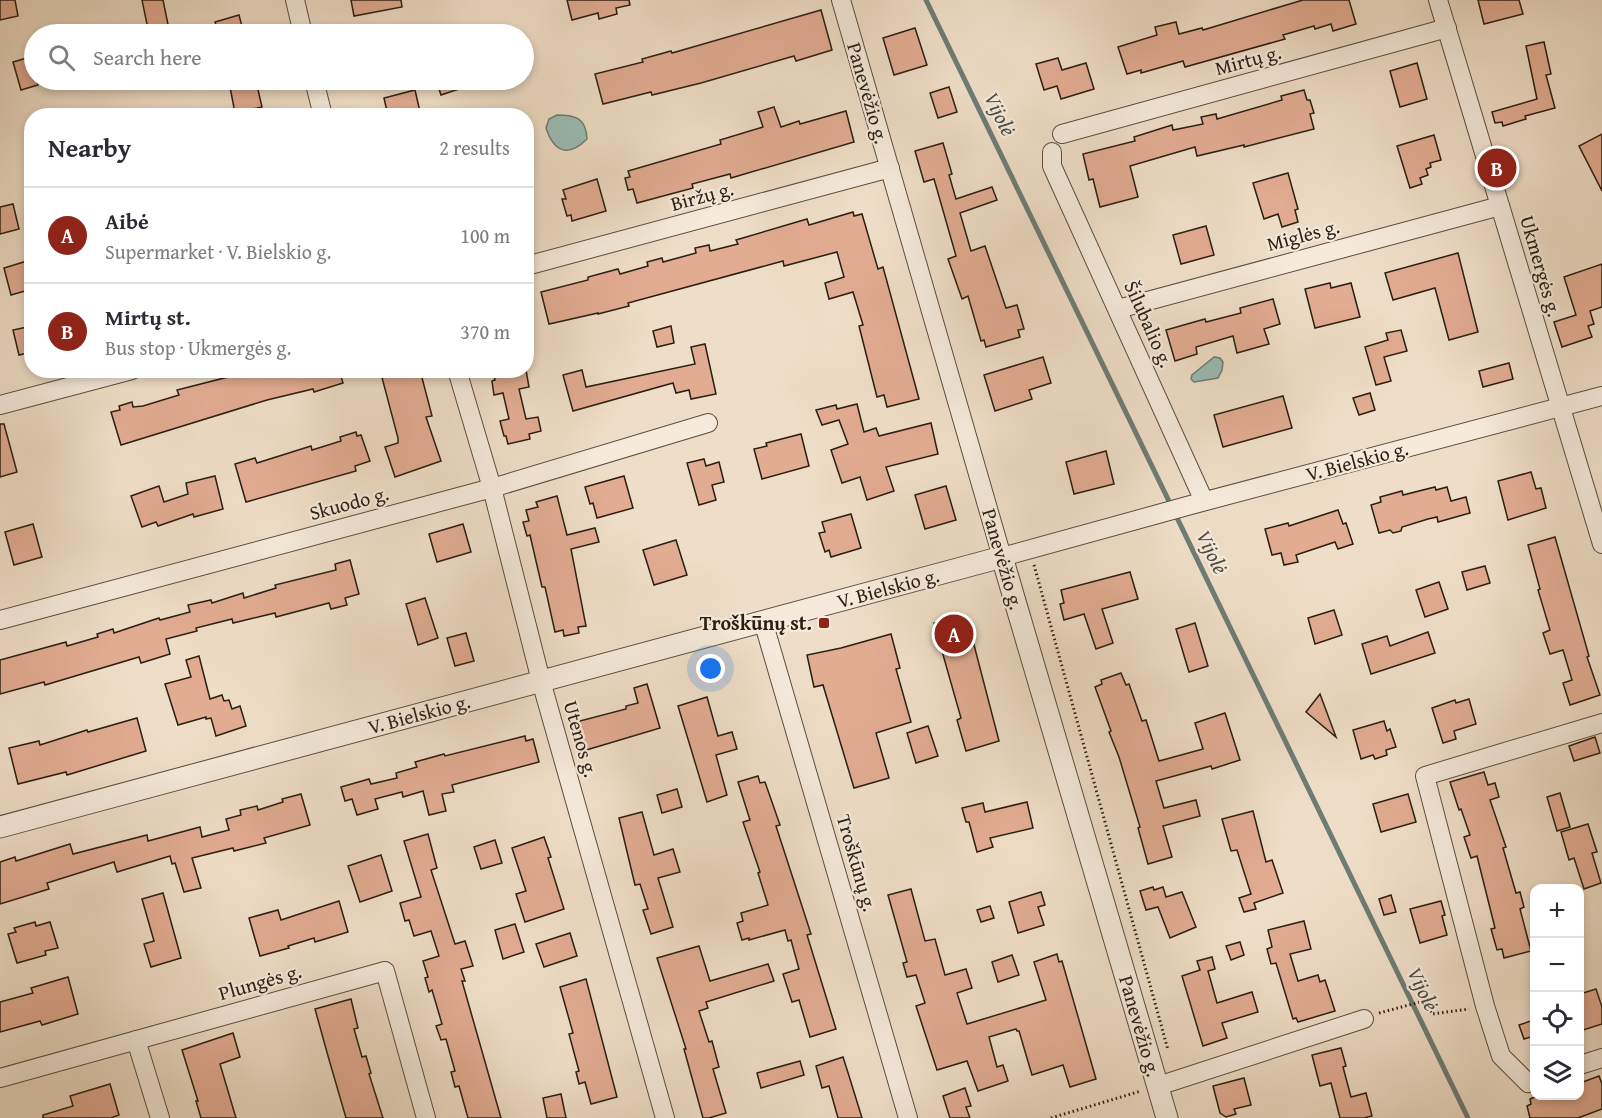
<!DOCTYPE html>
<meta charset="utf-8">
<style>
:root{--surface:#fff;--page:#f7f7f7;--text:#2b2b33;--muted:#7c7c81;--line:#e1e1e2;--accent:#8f2418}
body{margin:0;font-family:"Gentium Book Plus",serif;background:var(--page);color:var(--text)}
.controls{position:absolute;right:18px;bottom:18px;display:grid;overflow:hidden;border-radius:12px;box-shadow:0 3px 9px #0003}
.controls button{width:54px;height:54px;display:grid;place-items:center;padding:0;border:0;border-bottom:2px solid var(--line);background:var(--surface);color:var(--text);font:30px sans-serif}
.you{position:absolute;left:711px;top:669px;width:21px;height:21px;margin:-15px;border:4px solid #fff;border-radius:50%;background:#1a73e8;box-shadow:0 0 0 9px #1a73e833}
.badge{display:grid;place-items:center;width:39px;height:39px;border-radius:50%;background:var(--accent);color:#fff;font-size:20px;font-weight:700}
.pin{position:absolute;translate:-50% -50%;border:3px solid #fff;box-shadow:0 2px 6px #0006}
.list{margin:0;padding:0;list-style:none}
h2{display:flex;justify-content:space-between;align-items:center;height:78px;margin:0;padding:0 24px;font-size:26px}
h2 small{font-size:20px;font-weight:400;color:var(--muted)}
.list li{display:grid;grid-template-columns:39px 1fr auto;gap:18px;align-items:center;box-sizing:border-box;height:96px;padding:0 24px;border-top:2px solid var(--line)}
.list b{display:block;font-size:22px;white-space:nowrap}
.list p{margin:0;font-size:20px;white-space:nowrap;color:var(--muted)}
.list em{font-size:20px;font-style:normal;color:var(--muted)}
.icon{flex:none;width:33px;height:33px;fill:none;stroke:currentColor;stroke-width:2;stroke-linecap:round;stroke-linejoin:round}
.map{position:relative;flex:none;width:1602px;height:1118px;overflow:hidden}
.search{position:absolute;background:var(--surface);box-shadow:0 3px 9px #0003;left:24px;top:24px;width:510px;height:66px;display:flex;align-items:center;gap:15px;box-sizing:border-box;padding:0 21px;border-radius:33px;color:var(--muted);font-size:22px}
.panel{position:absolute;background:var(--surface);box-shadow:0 3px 9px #0003;left:24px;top:108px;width:510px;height:270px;border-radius:24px}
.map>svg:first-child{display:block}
.water{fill:#9abcb6;stroke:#6d7d74;stroke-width:1.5}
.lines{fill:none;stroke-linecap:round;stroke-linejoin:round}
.stream{stroke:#6d7d74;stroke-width:5}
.building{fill:#e2ac93;stroke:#2a1e11;stroke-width:1.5}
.minor-casing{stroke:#5b4e3e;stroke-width:20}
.tertiary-casing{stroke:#5b4e3e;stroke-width:23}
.path{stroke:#2a1e11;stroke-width:3;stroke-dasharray:1.5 3;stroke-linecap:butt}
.minor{stroke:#f5eadb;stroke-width:18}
.tertiary{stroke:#f5eadb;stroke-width:21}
.poi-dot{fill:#8f2418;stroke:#f5eadb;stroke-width:2}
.labels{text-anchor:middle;stroke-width:4.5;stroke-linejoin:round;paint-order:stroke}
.street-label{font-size:20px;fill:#2a1e11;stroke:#f5eadb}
.poi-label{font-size:20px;font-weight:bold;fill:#2a1e11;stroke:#f5eadb;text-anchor:end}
.water-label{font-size:21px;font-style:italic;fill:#4c4d43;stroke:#f5eadb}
</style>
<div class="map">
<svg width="1602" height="1118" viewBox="0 0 1602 1118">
<rect width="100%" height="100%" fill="#efdec7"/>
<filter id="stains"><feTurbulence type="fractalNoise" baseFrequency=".00333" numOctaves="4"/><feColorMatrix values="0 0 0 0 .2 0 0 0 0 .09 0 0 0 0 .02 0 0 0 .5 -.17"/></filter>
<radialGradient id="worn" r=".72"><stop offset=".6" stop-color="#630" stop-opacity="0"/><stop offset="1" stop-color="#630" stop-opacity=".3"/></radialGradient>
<g class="water">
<path d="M557 115C576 115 586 118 587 139 568 158 554 152 546 128L549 119Z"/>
<polygon points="1214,357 1220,358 1223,362 1222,370 1218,378 1194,382 1191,379 1192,375"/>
</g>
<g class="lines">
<polyline class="stream" points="926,0 1468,1118"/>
</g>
<g class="building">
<polygon points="0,0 15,0 18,16 0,20"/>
<polygon points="142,0 163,0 170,34 149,34"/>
<polygon points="351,0 401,0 402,7 354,16"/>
<polygon points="567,0 629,0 630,5 616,8 617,14 599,19 598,13 572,20"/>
<polygon points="1303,0 1349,0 1356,24 1333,31 1331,24 1315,29 1314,26 1283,35 1285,39 1185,67 1183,61 1141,73 1141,70 1127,74 1118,47 1157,35 1155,27 1176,22 1179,34 1202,28 1203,30"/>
<polygon points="1478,0 1519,0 1523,14 1484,24"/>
<polygon points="821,10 832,50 796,61 794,56 701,83 652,95 651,92 603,104 595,74 643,62 642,59 671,51 672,53"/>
<polygon points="239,15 244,34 219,34 215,22"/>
<polygon points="915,28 927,65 894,75 883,38"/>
<polygon points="1544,42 1551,74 1546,75 1555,108 1525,116 1526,119 1503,126 1502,122 1495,123 1492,112 1537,99 1526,46"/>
<polygon points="30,57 34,80 37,80 38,85 21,90 13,62"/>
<polygon points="1058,58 1062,70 1086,63 1094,89 1061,99 1057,86 1044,90 1036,64"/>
<polygon points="1417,63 1427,99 1400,107 1390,71"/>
<polygon points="436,80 480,80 480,82 441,95"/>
<polygon points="256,81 262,107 235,113 230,87"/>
<polygon points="949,87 957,112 938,118 930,93"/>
<polygon points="415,90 421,116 388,116 384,98"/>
<polygon points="1304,90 1307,100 1310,100 1314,113 1310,114 1314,129 1244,147 1244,145 1197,156 1195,147 1130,166 1138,197 1100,207 1093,179 1089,180 1083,154 1135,141 1134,137 1172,125 1173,130 1203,124 1201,117 1216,114 1217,119 1282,100 1281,96"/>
<polygon points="774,107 781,127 799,121 800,124 846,111 854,142 731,178 730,174 692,184 693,188 637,203 633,189 628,190 625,178 630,177 628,171 721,144 720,140 763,127 758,112"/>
<polygon points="1602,134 1602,191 1579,146"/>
<polygon points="1434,135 1441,160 1430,163 1431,167 1426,169 1428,175 1420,178 1422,184 1410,188 1397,146"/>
<polygon points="943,143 952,174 949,175 956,199 992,187 997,200 960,213 971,251 985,246 1006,308 1017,305 1024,329 1018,330 1020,337 986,347 984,340 981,341 968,296 962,299 948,259 956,256 934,179 924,182 915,151"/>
<polygon points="1288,173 1298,209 1295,210 1298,222 1282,227 1278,214 1264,219 1253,183"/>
<polygon points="597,179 606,211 572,221 571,215 567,216 562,199 566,199 563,190"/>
<polygon points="13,204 19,229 0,234 0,207"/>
<polygon points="853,212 854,216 862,214 878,269 883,267 919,399 887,407 884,395 877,397 859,326 863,325 853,292 829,299 825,283 844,277 837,252 784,266 783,261 628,303 629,306 598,314 598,313 549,324 541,292 588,280 588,277 618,269 620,274 648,266 647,262 662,258 663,262 696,253 695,248 709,245 710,251 738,244 736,240 807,219 809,225"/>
<polygon points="1206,226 1214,255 1181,264 1173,235"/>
<polygon points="1458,253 1478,332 1449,340 1435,288 1393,300 1385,273"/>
<polygon points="27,261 29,270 32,270 32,289 11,295 4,268"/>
<polygon points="1602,264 1602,307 1590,311 1594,324 1588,326 1592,337 1562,347 1554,322 1576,315 1564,277"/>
<polygon points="1330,283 1331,288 1351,283 1360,317 1315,328 1305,289"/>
<polygon points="1273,299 1280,324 1264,329 1269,344 1237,353 1233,336 1196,347 1197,354 1175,361 1166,330 1205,319 1206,322 1241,313 1240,308"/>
<polygon points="32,326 32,352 19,355 13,330"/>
<polygon points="671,326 674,343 657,347 653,331"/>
<polygon points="1401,330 1407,351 1384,357 1391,381 1376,385 1365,347 1388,340 1386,333"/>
<polygon points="705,344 716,394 691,399 689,390 676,393 673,383 573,411 563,375 582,370 586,387 695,364 691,347"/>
<polygon points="1043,357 1051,383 1029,390 1032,399 995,411 984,375"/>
<polygon points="1509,363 1513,379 1483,387 1479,371"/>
<polygon points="263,370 339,370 343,383 314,392 313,389 267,400 121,445 111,412 120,410 119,406 132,402 133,407 143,406 179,395 177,390 244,373 245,375"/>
<polygon points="380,370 420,370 432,416 426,417 441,461 395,477 385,447 398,443 398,438"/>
<polygon points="493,370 526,370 529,387 519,389 526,419 538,417 541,431 529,434 530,439 508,444 506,436 504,436 500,421 509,419 503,393 494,395 492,381 495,380"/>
<polygon points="1370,393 1375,410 1359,415 1353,398"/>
<polygon points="1283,396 1292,428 1223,447 1214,415"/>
<polygon points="857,404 864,432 876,428 879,436 931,423 938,454 886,467 894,491 867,500 860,477 842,483 831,450 848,444 839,420 822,425 816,410 836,405 837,409"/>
<polygon points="0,424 4,424 17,472 0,477"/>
<polygon points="356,432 357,436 361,435 370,461 355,466 356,471 246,502 235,464 255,458 257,463 311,446 312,450 341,441 340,437"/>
<polygon points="801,434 809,466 762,479 754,449 767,446 766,443"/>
<polygon points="1106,451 1114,484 1074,494 1066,462"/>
<polygon points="704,459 706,466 719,462 724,482 712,485 716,500 699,505 687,463"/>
<polygon points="1531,472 1536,489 1541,488 1546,508 1508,520 1498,481"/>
<polygon points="215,476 223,509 194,517 193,514 158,526 156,522 142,527 131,496 159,486 164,502 188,494 186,483"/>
<polygon points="624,476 633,508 597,518 593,503 590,504 585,487"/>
<polygon points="946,486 956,520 925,529 915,495"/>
<polygon points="1435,487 1436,490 1447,487 1451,501 1466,497 1470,513 1438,522 1437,517 1428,519 1402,527 1401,531 1393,533 1390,530 1379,533 1371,505 1381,502 1380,497 1402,491 1403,495"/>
<polygon points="557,496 567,535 595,528 599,542 571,549 586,626 578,627 579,633 564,636 563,630 555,632 545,587 542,587 530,535 527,536 523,522 529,521 526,510 538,507 536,502"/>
<polygon points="1338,510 1343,524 1346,523 1353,544 1338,549 1335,542 1296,555 1298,562 1284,565 1281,553 1272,555 1265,529 1288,523 1289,526"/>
<polygon points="851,514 861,548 831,557 829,550 825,552 819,533 825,532 822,522"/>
<polygon points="33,524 42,557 14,565 5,532"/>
<polygon points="463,524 471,552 437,562 429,534"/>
<polygon points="1555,537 1589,656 1587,657 1600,695 1570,705 1563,683 1572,680 1563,650 1550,654 1543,633 1550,630 1538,590 1540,589 1528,545"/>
<polygon points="676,540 687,575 654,585 643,550"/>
<polygon points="350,560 359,594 345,598 347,605 331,609 329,603 276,617 275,613 233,623 232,619 196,628 197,631 166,639 170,654 141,663 139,657 45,685 44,682 0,694 0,660 66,642 67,646 98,637 97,634 113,629 114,633 159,618 160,620 190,612 188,605 211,600 212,603 243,593 244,598 276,588 275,585 336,570 335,564"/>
<polygon points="1485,566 1490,583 1467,590 1462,572"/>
<polygon points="1130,572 1138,599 1102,609 1113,643 1096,649 1084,614 1064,620 1060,604 1064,603 1061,590"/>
<polygon points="1439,582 1448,609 1425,617 1416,590"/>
<polygon points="425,598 438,638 418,645 406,604"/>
<polygon points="1334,610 1342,635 1315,644 1308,618"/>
<polygon points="956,617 958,620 967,618 999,741 966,751 957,720 961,718 934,623"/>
<polygon points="1195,623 1208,666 1189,672 1176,629"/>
<polygon points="1428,632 1435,653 1371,674 1362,644 1387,636 1390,646"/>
<polygon points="466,633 474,661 455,666 447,638"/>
<polygon points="891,634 900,668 896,669 911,722 876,733 889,778 854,788 823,685 814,687 807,655 841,648"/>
<polygon points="199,656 210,699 222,695 224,701 229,700 232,709 240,706 246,726 216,736 211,718 206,719 206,717 178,725 165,684 191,677 186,660"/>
<polygon points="1121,673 1126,685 1129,684 1142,721 1146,720 1159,761 1203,749 1195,723 1225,713 1240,760 1212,769 1211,766 1156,781 1164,808 1196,800 1200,816 1163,826 1172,857 1148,864 1138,828 1140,827 1119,757 1109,732 1111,731 1095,687 1102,684 1101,680"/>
<polygon points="647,684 660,728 583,751 576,722 626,709 626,706 638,703 634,688"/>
<polygon points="1320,694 1336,737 1306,712"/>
<polygon points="707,697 718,736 732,732 737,749 716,755 727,795 707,802 678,706"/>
<polygon points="1469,699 1476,724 1454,731 1456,739 1443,743 1432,708 1455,700 1456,703"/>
<polygon points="137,718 146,751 67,775 66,772 18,784 9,748 39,741 40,745 87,730 88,732"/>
<polygon points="1384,721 1387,731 1390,729 1396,747 1386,750 1387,755 1375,759 1373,755 1361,759 1353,730"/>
<polygon points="928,726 938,756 916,763 907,733"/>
<polygon points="525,736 526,741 533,739 539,762 452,785 454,792 442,794 446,811 429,815 423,791 403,797 402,792 375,799 378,809 357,815 352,799 345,801 341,787 369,779 371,784 397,778 396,773 417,767 415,762 444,754 445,756"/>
<polygon points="1595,737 1600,753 1574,761 1569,746"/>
<polygon points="1484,772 1488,785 1495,783 1499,797 1490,800 1506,847 1503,848 1516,893 1520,892 1524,907 1520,909 1531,951 1504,958 1502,949 1497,950 1491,929 1495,928 1477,856 1471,858 1464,837 1470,835 1461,809 1459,810 1450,782"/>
<polygon points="758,776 760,783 765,782 780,825 776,826 811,934 807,935 836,1029 810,1037 799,1000 792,1002 783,974 799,969 791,940 788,941 785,930 749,940 749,938 742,940 737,923 743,921 741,913 768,905 758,873 760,872 743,822 750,820 738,782"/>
<polygon points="677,789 682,807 662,813 657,795"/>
<polygon points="1560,793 1570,827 1557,831 1547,797"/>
<polygon points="301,794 310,825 264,838 266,843 234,851 233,848 192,858 201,888 184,892 175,863 172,864 170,856 117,872 114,862 47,883 49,889 0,904 0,862 15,857 16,861 70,844 73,854 147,835 148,841 200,827 202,837 229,830 226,819 241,815 240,810 257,806 258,810 283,802 282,799"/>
<polygon points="1408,794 1416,822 1381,832 1373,804"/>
<polygon points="1027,802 1033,828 990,838 993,847 977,852 969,822 966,822 962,808 983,803 985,812"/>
<polygon points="1253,811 1266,862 1272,860 1283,893 1254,903 1256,909 1244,912 1239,898 1251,894 1237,850 1231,851 1222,819"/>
<polygon points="642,812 654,855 673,849 680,872 658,878 673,927 651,934 643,910 648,909 640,884 635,885 619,818"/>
<polygon points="1588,824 1597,852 1592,853 1601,883 1584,889 1574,858 1569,860 1561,832"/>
<polygon points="428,834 437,868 431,870 455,944 465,941 473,966 461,969 465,981 462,981 501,1118 468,1118 459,1086 455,1087 451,1072 455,1071 446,1039 441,1040 436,1026 442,1024 432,990 429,992 425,978 428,977 423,961 439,956 431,931 414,936 409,920 405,921 400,903 421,897 404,841"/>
<polygon points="544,837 551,857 548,858 564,909 525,922 516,894 526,891 512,848"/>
<polygon points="495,840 502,863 481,869 474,847"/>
<polygon points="381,855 392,891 360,902 348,866"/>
<polygon points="1153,887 1154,890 1163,887 1166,897 1182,892 1196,927 1170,938 1158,907 1146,910 1140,891"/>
<polygon points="911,889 925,941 935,939 945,975 966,969 972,988 957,993 967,1024 1046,1000 1034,962 1057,954 1059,962 1062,961 1096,1079 1070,1087 1063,1065 1032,1075 1019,1031 1017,1031 1016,1029 989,1037 997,1067 1003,1065 1008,1081 978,1091 967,1061 937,1070 916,1006 925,1003 916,975 907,977 903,963 907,962 888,895"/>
<polygon points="1041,892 1045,905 1038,907 1044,925 1018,933 1009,902"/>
<polygon points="163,893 181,958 151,967 144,944 154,941 142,899"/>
<polygon points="1391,895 1396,912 1384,915 1379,899"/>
<polygon points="339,901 348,932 315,942 314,938 288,946 289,948 260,956 249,918 278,910 281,920"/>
<polygon points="1441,901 1445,915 1442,916 1447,935 1420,943 1410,909"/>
<polygon points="990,906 994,918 981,922 977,910"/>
<polygon points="1304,921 1311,949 1290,954 1298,981 1318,975 1320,982 1325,980 1335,1011 1298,1022 1296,1018 1293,1019 1276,963 1271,964 1267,949 1272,947 1268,930"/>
<polygon points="35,922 36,926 50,922 58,948 45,951 46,955 17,963 8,934 16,932 14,928"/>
<polygon points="515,924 524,952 503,959 495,930"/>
<polygon points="570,933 577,956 544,967 536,944"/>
<polygon points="1240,942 1244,955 1231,960 1226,946"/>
<polygon points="699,946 710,981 768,964 774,981 706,1002 708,1008 699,1011 709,1042 712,1041 719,1067 713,1069 726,1113 709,1118 703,1118 684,1049 686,1049 657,958"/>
<polygon points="1012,955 1019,975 998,982 992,962"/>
<polygon points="1212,957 1215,969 1208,971 1217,1003 1252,992 1258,1012 1222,1023 1227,1038 1203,1046 1182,976 1200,970 1197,961"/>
<polygon points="68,977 78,1014 42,1025 40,1021 0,1032 0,1002 33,993 31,988"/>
<polygon points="586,979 617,1097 591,1104 585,1082 579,1084 576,1072 579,1071 569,1034 573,1033 560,987"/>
<polygon points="1596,989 1602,1007 1602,1024 1580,1031 1580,994"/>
<polygon points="351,999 358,1028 354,1029 362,1057 366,1056 371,1073 369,1074 383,1118 346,1118 328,1056 315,1009"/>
<polygon points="1534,1020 1534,1036 1524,1039 1519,1025"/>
<polygon points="233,1033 240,1057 220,1064 236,1118 201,1118 196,1101 198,1101 182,1050"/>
<polygon points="1341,1048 1346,1066 1343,1067 1351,1097 1366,1093 1372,1116 1364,1118 1340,1118 1331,1083 1320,1086 1312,1055"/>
<polygon points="843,1057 850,1079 862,1118 838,1118 829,1086 822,1088 816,1066"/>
<polygon points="800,1061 804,1075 761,1088 757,1073"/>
<polygon points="1599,1076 1602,1084 1602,1109 1578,1118 1530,1118 1527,1106 1531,1104 1530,1099 1540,1095 1580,1095 1580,1083"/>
<polygon points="1244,1078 1251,1105 1234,1109 1236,1114 1226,1117 1220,1113 1213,1086"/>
<polygon points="110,1084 119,1115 111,1118 43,1118 43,1115 73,1106 70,1096"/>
<polygon points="965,1088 971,1106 966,1107 970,1118 950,1118 943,1096"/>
<polygon points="561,1094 566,1118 547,1118 543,1098"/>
</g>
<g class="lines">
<g class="minor-casing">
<g id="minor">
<polyline points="295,0 303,34"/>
<polyline points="841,0 1002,557 1187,506 1602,396"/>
<polyline points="1438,0 1602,544"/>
<polyline points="314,80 323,116"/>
<polyline points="1062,134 1447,28"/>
<polyline points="1052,152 1052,166 1204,501"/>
<polyline points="526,266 890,168"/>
<polyline points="1118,309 1500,206"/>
<polyline points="457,370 492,488 541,681 665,1118"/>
<polyline points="0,405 132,370"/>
<polyline points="0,620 492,488 708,423"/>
<polyline points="763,621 908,1118"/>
<polyline points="136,1040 160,1118"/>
<polyline points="1580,1065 1602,1058"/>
<polyline points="0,1078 385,971 426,1118"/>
<polyline points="1534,1080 1528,1083 1501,1056 1485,1006 1425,776 1602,723"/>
<polyline points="1158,1086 1364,1019"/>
</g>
</g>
<g class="tertiary-casing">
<polyline id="tertiary" points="0,827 1002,557 1167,1118"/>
</g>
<g class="path">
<polyline points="1034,565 1168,1050"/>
<polyline points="1379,1013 1424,1001 1432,1014 1469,1009"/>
<polyline points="1051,1118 1141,1091"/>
</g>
<use href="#minor" class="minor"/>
<use href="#tertiary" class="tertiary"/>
</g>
<rect class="poi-dot" x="818" y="617" width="12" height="12" rx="3"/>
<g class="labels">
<g class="street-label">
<text transform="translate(1248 60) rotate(-15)" y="7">Mirtų g.</text>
<text transform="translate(868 93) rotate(74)" y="7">Panevėžio g.</text>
<text transform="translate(702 196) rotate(-15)" y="7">Biržų g.</text>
<text transform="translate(1303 235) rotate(-15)" y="7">Miglės g.</text>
<text transform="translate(1541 266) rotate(74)" y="7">Ukmergės g.</text>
<text transform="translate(1149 324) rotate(66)" y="7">Šilubalio g.</text>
<text transform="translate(1357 461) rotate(-15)" y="7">V. Bielskio g.</text>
<text transform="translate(349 503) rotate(-15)" y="7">Skuodo g.</text>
<text transform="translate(1003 559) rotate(74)" y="7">Panevėžio g.</text>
<text transform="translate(888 588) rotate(-15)" y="7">V. Bielskio g.</text>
<text transform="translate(419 714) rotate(-15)" y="7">V. Bielskio g.</text>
<text transform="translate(581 739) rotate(74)" y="7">Utenos g.</text>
<text transform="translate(857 863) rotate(74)" y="7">Troškūnų g.</text>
<text transform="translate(260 982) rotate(-16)" y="7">Plungės g.</text>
<text transform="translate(1140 1026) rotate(74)" y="7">Panevėžio g.</text>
</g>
<g class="poi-label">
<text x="812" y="630">Troškūnų st.</text>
</g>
<g class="water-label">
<text transform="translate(1000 114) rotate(64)" y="7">Vijolė</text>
<text transform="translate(1212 552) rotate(64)" y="7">Vijolė</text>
<text transform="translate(1423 989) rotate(64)" y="7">Vijolė</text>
</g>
</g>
<rect width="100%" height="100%" filter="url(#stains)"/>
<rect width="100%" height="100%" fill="url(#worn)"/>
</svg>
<div class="controls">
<button>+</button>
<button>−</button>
<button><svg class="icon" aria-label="locate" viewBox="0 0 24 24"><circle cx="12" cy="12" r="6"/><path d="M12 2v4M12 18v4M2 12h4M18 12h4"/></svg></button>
<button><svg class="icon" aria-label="layers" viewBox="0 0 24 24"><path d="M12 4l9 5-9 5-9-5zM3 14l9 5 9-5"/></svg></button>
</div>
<div class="you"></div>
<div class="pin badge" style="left:954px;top:634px">A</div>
<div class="pin badge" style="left:1497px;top:168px">B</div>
<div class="search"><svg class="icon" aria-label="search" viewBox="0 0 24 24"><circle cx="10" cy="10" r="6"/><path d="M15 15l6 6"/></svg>Search here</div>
<section class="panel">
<h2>Nearby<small>2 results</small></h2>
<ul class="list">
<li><span class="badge">A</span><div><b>Aibė</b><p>Supermarket · V. Bielskio g.</p></div><em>100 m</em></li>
<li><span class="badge">B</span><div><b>Mirtų st.</b><p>Bus stop · Ukmergės g.</p></div><em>370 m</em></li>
</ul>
</section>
</div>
